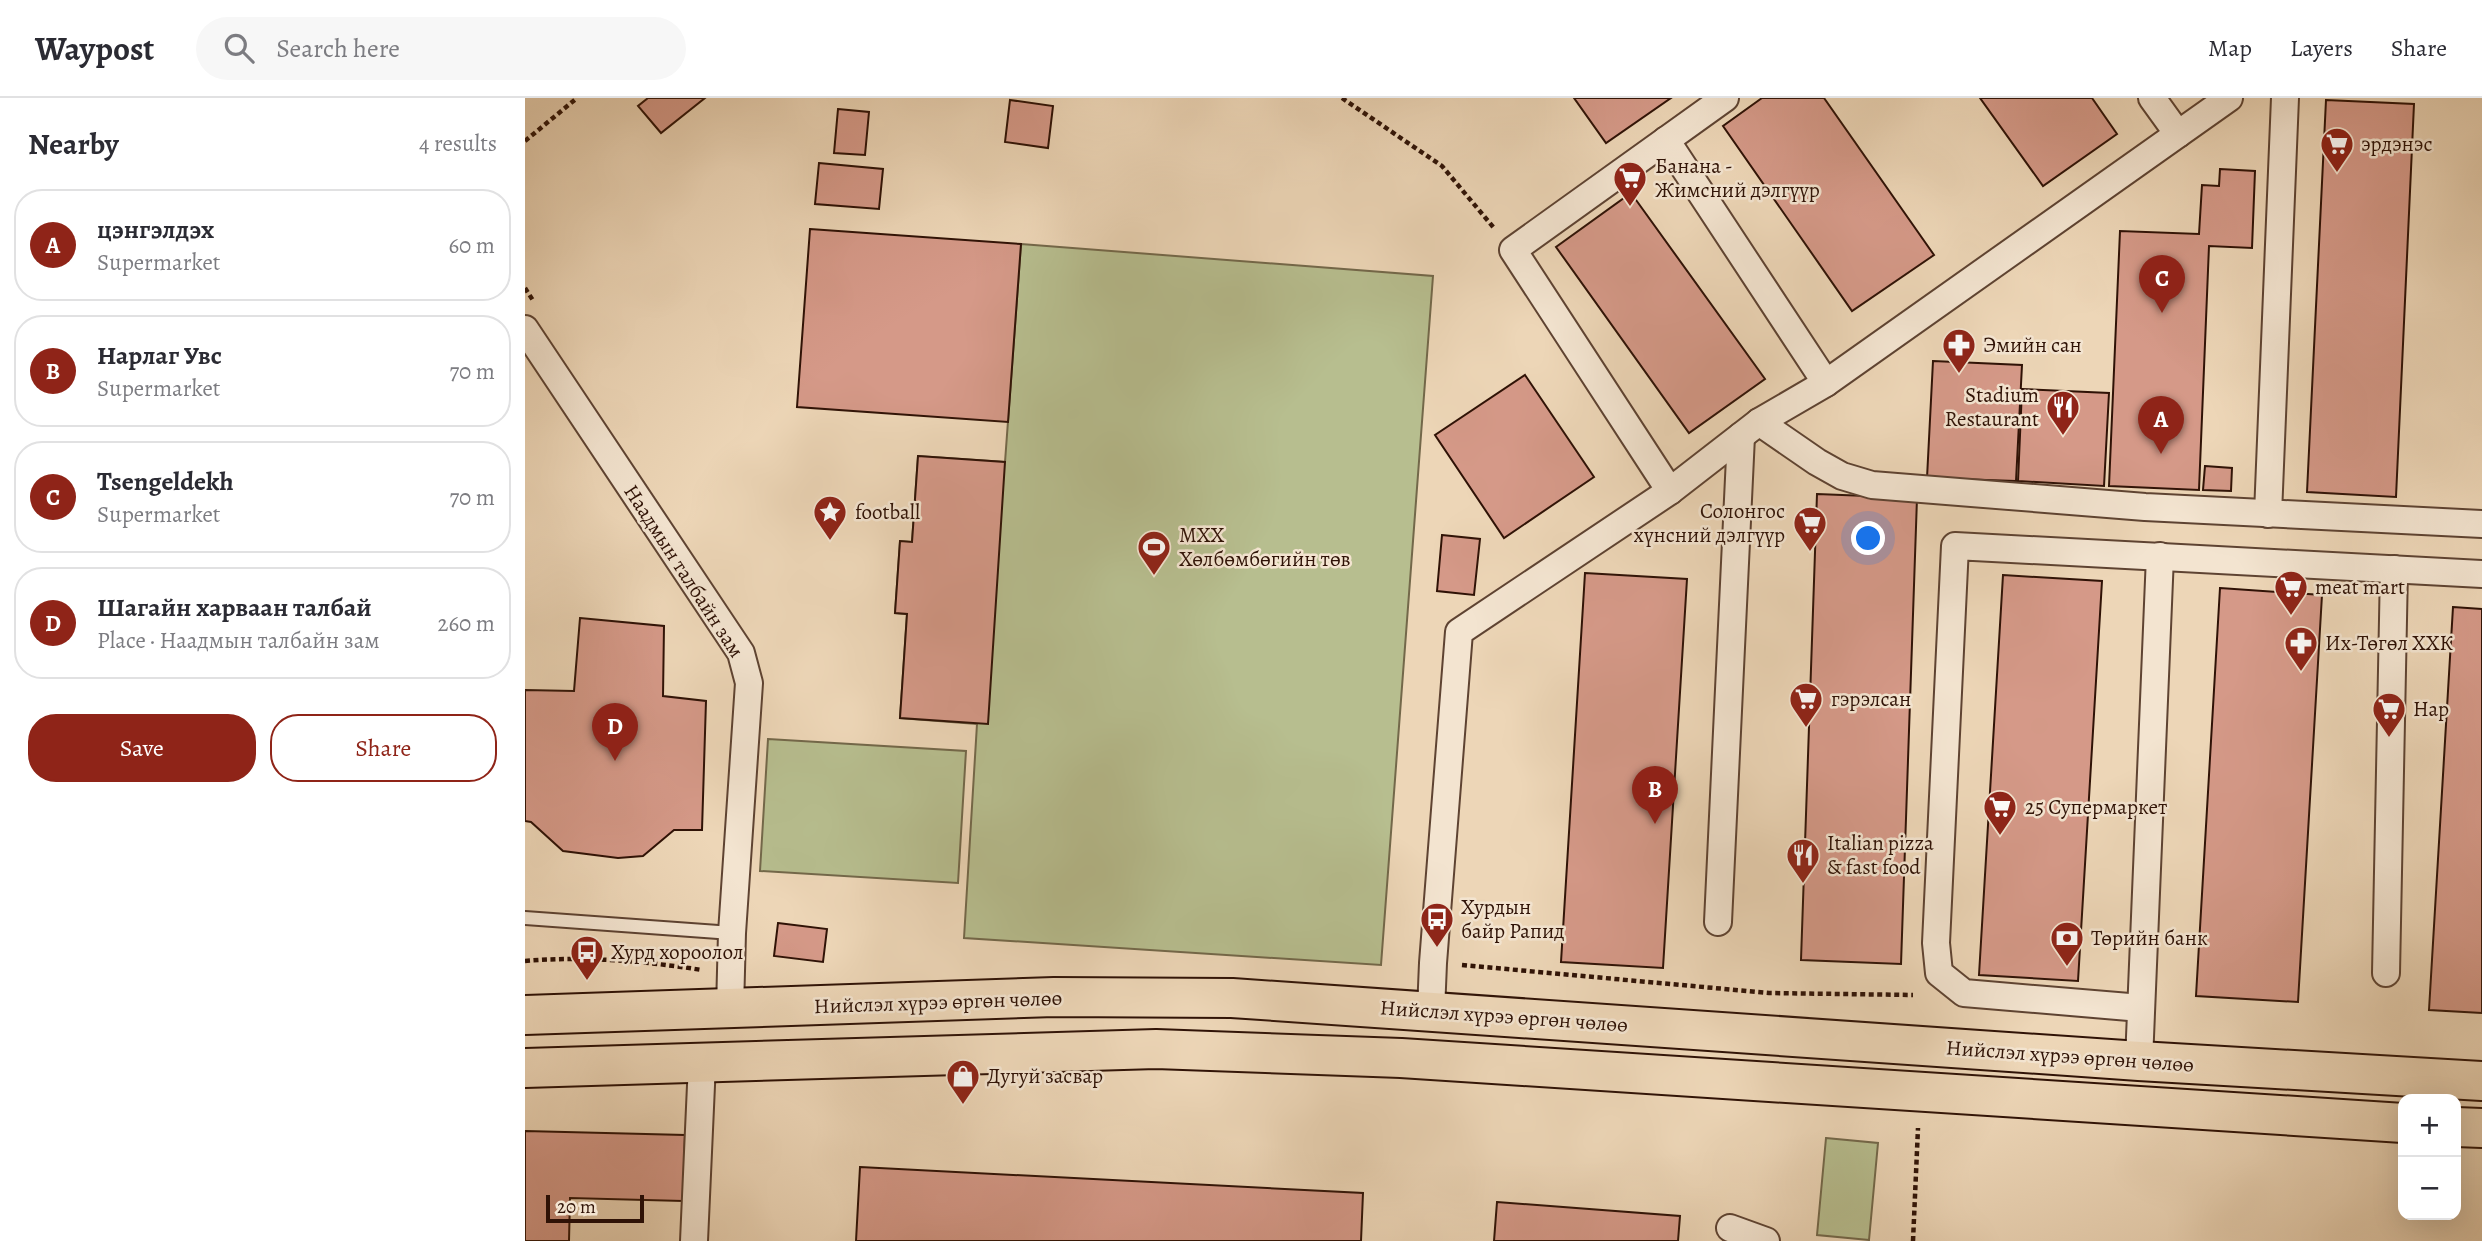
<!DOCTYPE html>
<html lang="en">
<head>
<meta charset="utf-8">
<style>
	:root { --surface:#fff; --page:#f7f7f7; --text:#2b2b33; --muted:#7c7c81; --line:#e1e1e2; --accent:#8f2418 }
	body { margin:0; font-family:Alegreya,serif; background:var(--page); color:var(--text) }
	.controls { position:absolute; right:21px; bottom:21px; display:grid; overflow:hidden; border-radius:14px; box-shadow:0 7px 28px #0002 }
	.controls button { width:63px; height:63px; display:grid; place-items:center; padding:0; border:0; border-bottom:2px solid var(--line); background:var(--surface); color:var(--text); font:35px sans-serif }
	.scale { position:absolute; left:21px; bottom:18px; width:98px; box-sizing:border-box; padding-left:7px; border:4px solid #2f1206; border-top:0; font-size:19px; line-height:24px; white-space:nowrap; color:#2f1206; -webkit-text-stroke:5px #f3e4d0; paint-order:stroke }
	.you { position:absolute; left:1344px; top:441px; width:24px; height:24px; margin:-18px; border:5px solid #fff; border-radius:50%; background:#1a73e8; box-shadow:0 0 0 10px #1a73e833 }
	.badge { display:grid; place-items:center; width:46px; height:46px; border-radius:50%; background:var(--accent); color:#fff; font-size:23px; font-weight:700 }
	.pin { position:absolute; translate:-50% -58px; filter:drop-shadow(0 2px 4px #0008) }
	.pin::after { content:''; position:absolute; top:37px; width:24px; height:21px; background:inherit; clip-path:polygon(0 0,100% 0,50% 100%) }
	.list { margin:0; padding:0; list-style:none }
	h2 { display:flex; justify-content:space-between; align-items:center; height:91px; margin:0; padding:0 28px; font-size:30px }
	h2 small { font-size:23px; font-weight:400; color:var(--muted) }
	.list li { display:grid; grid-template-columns:46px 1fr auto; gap:21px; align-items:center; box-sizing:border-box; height:112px; margin:0 14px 14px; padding:0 14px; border:2px solid var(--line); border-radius:28px }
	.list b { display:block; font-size:26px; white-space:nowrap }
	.list p { margin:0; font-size:23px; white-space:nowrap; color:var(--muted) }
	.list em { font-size:23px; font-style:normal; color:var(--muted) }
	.actions { display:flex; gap:14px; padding:21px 28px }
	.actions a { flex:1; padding:16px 0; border:2px solid var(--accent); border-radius:28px; text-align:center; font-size:24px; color:var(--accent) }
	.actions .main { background:var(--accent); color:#fff }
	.icon { flex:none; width:38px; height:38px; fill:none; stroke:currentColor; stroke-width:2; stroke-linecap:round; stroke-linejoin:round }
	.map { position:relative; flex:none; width:1957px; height:1143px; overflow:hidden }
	header { display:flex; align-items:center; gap:42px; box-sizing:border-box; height:98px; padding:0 35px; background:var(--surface); border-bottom:2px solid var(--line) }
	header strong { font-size:33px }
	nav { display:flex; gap:38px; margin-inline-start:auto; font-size:24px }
	.search { width:490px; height:63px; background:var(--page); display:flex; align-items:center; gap:18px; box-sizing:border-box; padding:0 24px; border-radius:38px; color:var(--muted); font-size:26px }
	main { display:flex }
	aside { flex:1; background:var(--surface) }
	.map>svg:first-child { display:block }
	.green { fill:#b7be8f; stroke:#73684a; stroke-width:2 }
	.building { fill:#d59988; stroke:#2f1206; stroke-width:2 }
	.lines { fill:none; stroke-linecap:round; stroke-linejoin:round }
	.service-casing { stroke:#5e4332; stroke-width:16 }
	.minor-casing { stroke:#5e4332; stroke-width:30 }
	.primary-casing { stroke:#2f1206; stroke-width:42 }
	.path { stroke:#2f1206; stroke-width:4.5; stroke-dasharray:5 3.5; stroke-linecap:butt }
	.service { stroke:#f3e4d0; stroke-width:12 }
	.minor { stroke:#f3e4d0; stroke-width:26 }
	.primary { stroke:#edd6b7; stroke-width:38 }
	.labels { text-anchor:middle; stroke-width:5; stroke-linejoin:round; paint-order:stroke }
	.poi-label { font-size:21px; fill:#2f1206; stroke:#f3e4d0; text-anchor:start }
	.street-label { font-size:21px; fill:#2f1206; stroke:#f3e4d0 }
</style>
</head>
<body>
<header>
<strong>Waypost</strong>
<div class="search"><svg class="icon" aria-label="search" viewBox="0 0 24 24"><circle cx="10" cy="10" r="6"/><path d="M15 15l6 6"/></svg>Search here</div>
<nav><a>Map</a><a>Layers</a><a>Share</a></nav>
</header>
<main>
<aside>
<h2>Nearby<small>4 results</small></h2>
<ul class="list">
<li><span class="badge">A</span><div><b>цэнгэлдэх</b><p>Supermarket</p></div><em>60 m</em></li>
<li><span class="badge">B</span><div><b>Нарлаг Увс</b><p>Supermarket</p></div><em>70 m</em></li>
<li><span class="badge">C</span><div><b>Tsengeldekh</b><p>Supermarket</p></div><em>70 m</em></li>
<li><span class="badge">D</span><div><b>Шагайн харваан талбай</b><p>Place · Наадмын талбайн зам</p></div><em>260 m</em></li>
</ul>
<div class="actions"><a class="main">Save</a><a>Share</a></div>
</aside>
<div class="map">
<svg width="1957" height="1143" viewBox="0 0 1957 1143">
	<rect width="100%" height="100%" fill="#edd6b7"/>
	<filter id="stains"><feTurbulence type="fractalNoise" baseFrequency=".00286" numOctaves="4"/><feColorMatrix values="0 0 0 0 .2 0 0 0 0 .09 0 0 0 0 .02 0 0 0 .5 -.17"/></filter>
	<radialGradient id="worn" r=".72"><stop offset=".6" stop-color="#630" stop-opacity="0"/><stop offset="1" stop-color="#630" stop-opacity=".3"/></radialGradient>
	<g class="green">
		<polygon points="496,146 908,178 856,867 439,840 452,626 375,620 382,516 370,515 375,443 387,444 393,358 480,364"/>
		<polygon points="243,641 441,653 433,785 235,773"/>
		<polygon points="1301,1040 1353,1045 1344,1142 1292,1137"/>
	</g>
	<g class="building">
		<polygon points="123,0 180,0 136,35 113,8"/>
		<polygon points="1049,0 1146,0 1081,45"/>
		<polygon points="1237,0 1299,0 1409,157 1327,213 1198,28"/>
		<polygon points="1455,0 1567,0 1592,36 1518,88"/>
		<polygon points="485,2 528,8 523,50 480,44"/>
		<polygon points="1801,2 1889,6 1871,399 1782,394"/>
		<polygon points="313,11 344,14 340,57 309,55"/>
		<polygon points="294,65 358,71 354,111 290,106"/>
		<polygon points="1695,71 1730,73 1727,150 1684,148 1674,392 1584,388 1595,133 1674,136 1677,87 1694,88"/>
		<polygon points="1106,95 1240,281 1164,335 1031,149"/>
		<polygon points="285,131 496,146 483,324 272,309"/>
		<polygon points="1408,263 1497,267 1491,383 1402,380"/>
		<polygon points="1000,277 1069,379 979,440 910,337"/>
		<polygon points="1497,291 1584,295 1579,388 1493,383"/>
		<polygon points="393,358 480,364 463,626 375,620 382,516 370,515 375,443 387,444"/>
		<polygon points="1680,368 1707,370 1706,393 1678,392"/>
		<polygon points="1292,396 1392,400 1376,866 1276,862"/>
		<polygon points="917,437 955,441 949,497 912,493"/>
		<polygon points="1060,475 1162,481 1138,870 1036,864"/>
		<polygon points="1478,477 1577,483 1553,883 1454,877"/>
		<polygon points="1695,490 1797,497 1773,904 1671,898"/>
		<polygon points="1928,509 1957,511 1957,915 1904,912"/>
		<polygon points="55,520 139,528 138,598 181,603 177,732 149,732 118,758 93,760 38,753 6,724 0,723 0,592 49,593"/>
		<polygon points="253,825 302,831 298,864 249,858"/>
		<polygon points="0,1033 160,1037 158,1103 45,1100 44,1143 0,1143"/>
		<polygon points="335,1069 838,1095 836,1143 331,1143"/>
		<polygon points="972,1104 1155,1118 1153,1143 969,1143"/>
	</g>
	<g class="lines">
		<defs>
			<polyline id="service" points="0,820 207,835"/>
			<g id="minor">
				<polyline points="1627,0 1653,36"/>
				<polyline points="1141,42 1301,285"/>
				<polyline points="0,231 216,555 224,585 207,835 205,911"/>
				<polyline points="1234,324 1292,364 1317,378 1347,387 1620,409 1957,426"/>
				<polyline points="1145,393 988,152 1200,0"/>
				<polyline points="1743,416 1760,0"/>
				<polyline points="1193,824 1216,338"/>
				<polyline points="1861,875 1869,471"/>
				<polyline points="1616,910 1439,895 1414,875 1411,845 1430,448 1957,476"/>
				<polyline points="906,913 908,865 934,534 1145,393 1234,324 1301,285 1704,0"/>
				<polyline points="1614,963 1635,458"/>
				<polyline points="1205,1130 1241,1143"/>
				<polyline points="169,1143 177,965"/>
			</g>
			<g id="primary">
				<polyline points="0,917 529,899 707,900 1614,963 1957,983"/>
				<polyline points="0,970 631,951 876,960 1878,1025"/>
				<polyline points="1931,1029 1957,1030"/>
			</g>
		</defs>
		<use href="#service" class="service-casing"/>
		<use href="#minor" class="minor-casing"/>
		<use href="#primary" class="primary-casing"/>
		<g class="path">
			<polyline points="817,0 917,68 969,130"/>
			<polyline points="0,43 52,0"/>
			<polyline points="0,190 9,204"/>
			<path d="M0,863c59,-5 119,0 177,9"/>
			<polyline points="937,867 1244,895 1388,897"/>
			<polyline points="1388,1143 1393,1030"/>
		</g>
		<use href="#service" class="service"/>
		<use href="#minor" class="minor"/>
		<use href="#primary" class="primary"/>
	</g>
	<defs>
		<symbol id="supermarket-pin" viewBox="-11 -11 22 30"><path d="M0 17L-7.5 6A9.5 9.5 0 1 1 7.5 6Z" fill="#8f2418" stroke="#f3e4d0"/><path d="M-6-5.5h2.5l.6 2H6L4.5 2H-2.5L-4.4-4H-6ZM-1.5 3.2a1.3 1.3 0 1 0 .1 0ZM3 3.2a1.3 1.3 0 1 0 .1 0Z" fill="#fff"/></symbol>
		<symbol id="pharmacy-pin" viewBox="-11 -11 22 30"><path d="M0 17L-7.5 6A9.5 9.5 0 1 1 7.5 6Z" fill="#8f2418" stroke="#f3e4d0"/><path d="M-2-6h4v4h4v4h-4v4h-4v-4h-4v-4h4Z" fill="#fff"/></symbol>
		<symbol id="restaurant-pin" viewBox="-11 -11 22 30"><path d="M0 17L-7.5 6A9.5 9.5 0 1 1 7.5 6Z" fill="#8f2418" stroke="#f3e4d0"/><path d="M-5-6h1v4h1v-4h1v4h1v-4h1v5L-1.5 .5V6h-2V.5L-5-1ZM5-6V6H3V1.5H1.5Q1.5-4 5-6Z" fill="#fff"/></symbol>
		<symbol id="sight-pin" viewBox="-11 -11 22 30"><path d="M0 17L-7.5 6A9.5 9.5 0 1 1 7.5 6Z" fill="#8f2418" stroke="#f3e4d0"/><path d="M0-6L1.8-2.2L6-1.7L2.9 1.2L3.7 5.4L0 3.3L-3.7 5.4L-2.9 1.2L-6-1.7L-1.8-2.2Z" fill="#fff"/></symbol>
		<symbol id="stadium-pin" viewBox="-11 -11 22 30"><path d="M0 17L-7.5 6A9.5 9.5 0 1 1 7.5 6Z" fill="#8f2418" stroke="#f3e4d0"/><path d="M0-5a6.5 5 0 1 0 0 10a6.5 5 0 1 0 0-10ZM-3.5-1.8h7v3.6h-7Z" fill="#fff"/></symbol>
		<symbol id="bus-pin" viewBox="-11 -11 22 30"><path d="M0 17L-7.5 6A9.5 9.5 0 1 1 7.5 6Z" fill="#8f2418" stroke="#f3e4d0"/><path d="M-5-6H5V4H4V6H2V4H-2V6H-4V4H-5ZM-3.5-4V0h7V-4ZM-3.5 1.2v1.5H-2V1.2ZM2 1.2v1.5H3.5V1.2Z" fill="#fff"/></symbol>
		<symbol id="bank-pin" viewBox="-11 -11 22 30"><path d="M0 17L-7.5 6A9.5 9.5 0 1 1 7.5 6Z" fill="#8f2418" stroke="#f3e4d0"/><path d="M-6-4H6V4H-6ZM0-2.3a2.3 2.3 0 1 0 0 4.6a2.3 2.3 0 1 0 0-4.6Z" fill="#fff"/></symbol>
		<symbol id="shop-pin" viewBox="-11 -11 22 30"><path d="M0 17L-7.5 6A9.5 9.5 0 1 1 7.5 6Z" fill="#8f2418" stroke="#f3e4d0"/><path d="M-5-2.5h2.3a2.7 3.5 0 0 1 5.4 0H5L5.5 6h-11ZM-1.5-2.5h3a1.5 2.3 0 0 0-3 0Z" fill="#fff"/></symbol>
	</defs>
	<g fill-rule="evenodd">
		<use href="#supermarket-pin" x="1793" y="27" width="38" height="52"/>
		<use href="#supermarket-pin" x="1086" y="61" width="38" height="52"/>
		<use href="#pharmacy-pin" x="1415" y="228" width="38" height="52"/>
		<use href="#restaurant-pin" x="1519" y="290" width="38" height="52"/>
		<use href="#sight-pin" x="286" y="395" width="38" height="52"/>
		<use href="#supermarket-pin" x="1266" y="406" width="38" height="52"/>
		<use href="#stadium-pin" x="610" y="430" width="38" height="52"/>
		<use href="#supermarket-pin" x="1747" y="470" width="38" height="52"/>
		<use href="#pharmacy-pin" x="1757" y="526" width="38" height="52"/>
		<use href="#supermarket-pin" x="1262" y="582" width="38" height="52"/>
		<use href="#supermarket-pin" x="1845" y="592" width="38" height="52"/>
		<use href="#supermarket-pin" x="1456" y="690" width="38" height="52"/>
		<use href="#restaurant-pin" x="1259" y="738" width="38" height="52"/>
		<use href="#bus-pin" x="893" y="802" width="38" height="52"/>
		<use href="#bank-pin" x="1523" y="821" width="38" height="52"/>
		<use href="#bus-pin" x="43" y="835" width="38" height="52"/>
		<use href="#shop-pin" x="419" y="959" width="38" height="52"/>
	</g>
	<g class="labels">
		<g class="poi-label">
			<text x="1836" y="53">эрдэнэс</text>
			<text x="1130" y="75">Банана -<tspan x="1130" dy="24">Жимсний дэлгүүр</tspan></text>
			<text x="1458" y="254">Эмийн сан</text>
			<text x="1514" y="304" text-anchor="end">Stadium<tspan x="1514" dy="24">Restaurant</tspan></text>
			<text x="1260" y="420" text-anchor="end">Солонгос<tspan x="1260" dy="24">хүнсний дэлгүүр</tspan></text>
			<text x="330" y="421">football</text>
			<text x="654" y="444">МХХ<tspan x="654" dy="24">Хөлбөмбөгийн төв</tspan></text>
			<text x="1790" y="496">meat mart</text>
			<text x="1800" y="552">Их-Төгөл ХХК</text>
			<text x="1306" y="608">гэрэлсан</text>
			<text x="1888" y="618">Нар</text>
			<text x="1500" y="716">25 Супермаркет</text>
			<text x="1302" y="752">Italian pizza<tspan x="1302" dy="24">&amp; fast food</tspan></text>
			<text x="936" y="816">Хурдын<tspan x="936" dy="24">байр Рапид</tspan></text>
			<text x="1566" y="847">Төрийн банк</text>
			<text x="86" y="861">Хурд хороолол</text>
			<text x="462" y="985">Дугуй засвар</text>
		</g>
		<g class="street-label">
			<text transform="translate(159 473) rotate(57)" y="7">Наадмын талбайн зам</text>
			<text transform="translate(413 904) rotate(-2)" y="7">Нийслэл хүрээ өргөн чөлөө</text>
			<text transform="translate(979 918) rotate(4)" y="7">Нийслэл хүрээ өргөн чөлөө</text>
			<text transform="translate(1545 958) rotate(4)" y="7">Нийслэл хүрээ өргөн чөлөө</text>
		</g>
	</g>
	<rect width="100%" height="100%" filter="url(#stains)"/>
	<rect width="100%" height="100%" fill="url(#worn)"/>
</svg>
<div class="controls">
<button>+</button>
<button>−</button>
</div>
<div class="scale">20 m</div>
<div class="you"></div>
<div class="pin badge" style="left:1636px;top:356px">A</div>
<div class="pin badge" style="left:1130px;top:726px">B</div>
<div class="pin badge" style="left:1637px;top:215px">C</div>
<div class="pin badge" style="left:90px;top:663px">D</div>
</div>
</main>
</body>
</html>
